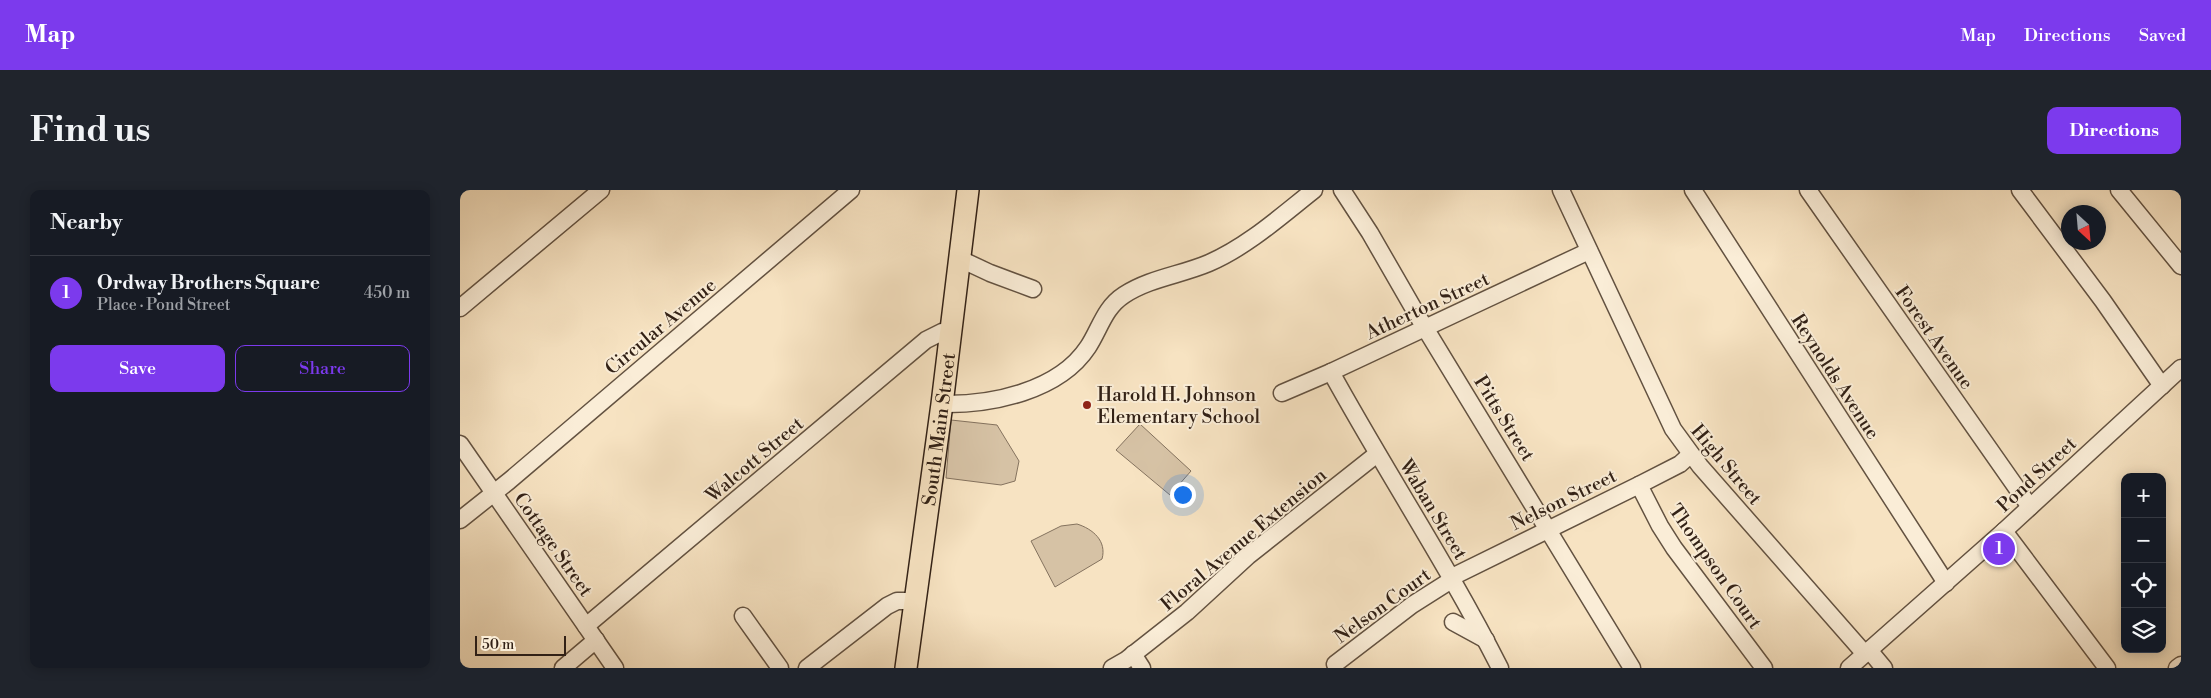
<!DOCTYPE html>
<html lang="en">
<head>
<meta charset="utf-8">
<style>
	:root { --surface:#171b24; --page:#20242c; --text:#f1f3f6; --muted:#9ea1a6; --line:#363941; --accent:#7c3aed }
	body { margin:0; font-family:"Libre Bodoni",serif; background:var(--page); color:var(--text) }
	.controls { position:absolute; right:15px; bottom:15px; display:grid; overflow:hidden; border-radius:10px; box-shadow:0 2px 12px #0003 }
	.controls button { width:45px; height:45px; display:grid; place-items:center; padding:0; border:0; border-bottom:1px solid var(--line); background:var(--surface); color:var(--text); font:25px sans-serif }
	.compass { position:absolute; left:1601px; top:15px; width:45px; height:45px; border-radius:50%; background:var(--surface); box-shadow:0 2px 12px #0003; rotate:154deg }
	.scale { position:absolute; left:15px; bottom:12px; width:91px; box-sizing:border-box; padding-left:5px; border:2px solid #322116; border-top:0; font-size:14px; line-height:18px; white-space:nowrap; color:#322116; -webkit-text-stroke:4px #faedd7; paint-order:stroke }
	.you { position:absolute; left:722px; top:304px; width:18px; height:18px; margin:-12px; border:4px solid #fff; border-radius:50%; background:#1a73e8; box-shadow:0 0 0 8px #1a73e833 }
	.badge { display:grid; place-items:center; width:32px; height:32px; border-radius:50%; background:var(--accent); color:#fff; font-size:16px; font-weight:700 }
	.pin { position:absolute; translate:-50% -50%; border:2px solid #fff; box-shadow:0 1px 5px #0006 }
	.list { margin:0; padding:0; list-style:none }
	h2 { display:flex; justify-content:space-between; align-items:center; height:65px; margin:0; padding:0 20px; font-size:21px }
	h2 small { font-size:16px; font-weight:400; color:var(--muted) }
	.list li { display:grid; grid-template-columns:32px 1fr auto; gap:15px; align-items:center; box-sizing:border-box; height:75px; padding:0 20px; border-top:1px solid var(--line) }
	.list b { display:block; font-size:19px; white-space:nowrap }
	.list p { margin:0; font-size:16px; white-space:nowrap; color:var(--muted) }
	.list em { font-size:16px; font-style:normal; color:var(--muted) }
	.actions { display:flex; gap:10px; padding:15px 20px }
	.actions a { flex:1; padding:11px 0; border:1px solid var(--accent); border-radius:10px; text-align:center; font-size:18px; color:var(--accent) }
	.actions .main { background:var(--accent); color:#fff }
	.icon { flex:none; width:28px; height:28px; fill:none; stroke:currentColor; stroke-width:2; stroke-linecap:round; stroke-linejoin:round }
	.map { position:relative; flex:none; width:1721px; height:478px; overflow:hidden; border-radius:10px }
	header { display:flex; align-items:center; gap:30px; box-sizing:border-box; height:70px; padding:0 25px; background:var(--accent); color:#fff }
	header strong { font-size:24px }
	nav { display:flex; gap:28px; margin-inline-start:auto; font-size:18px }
	.intro { display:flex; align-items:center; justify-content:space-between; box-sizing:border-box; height:120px; padding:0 30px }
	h1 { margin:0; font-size:35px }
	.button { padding:12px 22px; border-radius:10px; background:var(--accent); color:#fff; font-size:18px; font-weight:700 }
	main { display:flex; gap:30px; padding:0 30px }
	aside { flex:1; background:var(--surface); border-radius:10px; box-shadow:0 2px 12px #0003 }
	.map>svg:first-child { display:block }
	.green { fill:#d6c2a5; stroke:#84725e }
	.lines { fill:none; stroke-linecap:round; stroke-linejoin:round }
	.minor-casing { stroke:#635241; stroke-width:19 }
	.major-casing { stroke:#322116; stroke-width:24 }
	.minor { stroke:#faedd7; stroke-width:16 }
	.major { stroke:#f7e3c2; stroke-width:21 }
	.poi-dot { fill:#8f2418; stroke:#faedd7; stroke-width:2 }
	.labels { text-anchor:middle; stroke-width:4; stroke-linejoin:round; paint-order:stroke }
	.street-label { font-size:19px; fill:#322116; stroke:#faedd7 }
	.poi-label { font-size:19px; fill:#322116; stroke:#faedd7; text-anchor:start }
</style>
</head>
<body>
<header>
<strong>Map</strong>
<nav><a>Map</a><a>Directions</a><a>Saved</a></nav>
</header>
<div class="intro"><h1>Find us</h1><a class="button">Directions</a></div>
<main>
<aside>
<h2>Nearby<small></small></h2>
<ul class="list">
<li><span class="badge">1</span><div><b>Ordway Brothers Square</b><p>Place · Pond Street</p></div><em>450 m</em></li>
</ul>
<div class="actions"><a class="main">Save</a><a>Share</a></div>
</aside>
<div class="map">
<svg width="1721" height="478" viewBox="0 0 1721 478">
	<rect width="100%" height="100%" fill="#f7e3c2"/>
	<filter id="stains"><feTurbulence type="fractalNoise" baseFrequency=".004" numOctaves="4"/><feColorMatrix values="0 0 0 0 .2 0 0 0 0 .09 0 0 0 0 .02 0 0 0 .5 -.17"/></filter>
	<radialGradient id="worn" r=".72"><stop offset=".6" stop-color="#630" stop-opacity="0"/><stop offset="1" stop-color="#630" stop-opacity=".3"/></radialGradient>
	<g class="green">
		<polygon points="491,230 537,235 559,271 555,291 541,295 486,288"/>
		<polygon points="680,234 731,281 710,305 656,260"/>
		<path d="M617,334c16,5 30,17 25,35l-47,28 -24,-46 30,-15z"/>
	</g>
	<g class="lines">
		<defs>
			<g id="minor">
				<polyline points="882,0 910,43 959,128 1172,478"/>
				<polyline points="1101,0 1213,239 1240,276 1405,464"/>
				<polyline points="1233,0 1486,393"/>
				<polyline points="1348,0 1570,317"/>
				<polyline points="1560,0 1643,111 1702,196"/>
				<polyline points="1659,0 1721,76"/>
				<polyline points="500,69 530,83 573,99"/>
				<polyline points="0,118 141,0"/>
				<path d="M871,182c55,100 118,195 169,296"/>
				<polyline points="822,203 871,182 1129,61"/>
				<path d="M482,214c50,1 117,-13 146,-57 12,-18 16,-39 36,-52 26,-17 57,-20 85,-32 39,-17 72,-47 105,-73"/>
				<polyline points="0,254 155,478"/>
				<polyline points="1179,295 1200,336 1214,358 1304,478"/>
				<polyline points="0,330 49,291 391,0"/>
				<polyline points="1544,341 1647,478"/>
				<polyline points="992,387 1179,295 1220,274 1230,265"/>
				<polyline points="283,426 320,478"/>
				<polyline points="993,432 1026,450"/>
				<polyline points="126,436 466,150 482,142 492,141"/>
				<polyline points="1409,460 1424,478"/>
				<polyline points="673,464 682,478"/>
				<polyline points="875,474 952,415 993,389"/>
				<polyline points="103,478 136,450"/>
				<polyline points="347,478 427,416 437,411 454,411"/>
				<polyline points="652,478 666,470 727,422 788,366 917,264"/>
				<polyline points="1389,478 1544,341 1721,178"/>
				<polyline points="1717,478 1721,475"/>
			</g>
			<g id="major">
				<path id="s1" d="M446,478l36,-264 26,-214"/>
			</g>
		</defs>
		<use href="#minor" class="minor-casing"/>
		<use href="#major" class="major-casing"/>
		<use href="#minor" class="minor"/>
		<use href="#major" class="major"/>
	</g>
	<circle class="poi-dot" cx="627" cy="215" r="5"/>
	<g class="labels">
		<g class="street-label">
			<text transform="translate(967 115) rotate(-25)" y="7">Atherton Street</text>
			<text transform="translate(200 136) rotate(-40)" y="7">Circular Avenue</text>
			<text transform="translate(1475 147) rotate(55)" y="7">Forest Avenue</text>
			<text transform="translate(1376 186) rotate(57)" y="7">Reynolds Avenue</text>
			<text transform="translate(1045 228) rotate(58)" y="7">Pitts Street</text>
			<text dy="7" stroke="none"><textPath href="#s1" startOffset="241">South Main Street</textPath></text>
			<text transform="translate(294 269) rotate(-40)" y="7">Walcott Street</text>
			<text transform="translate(1267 274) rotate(50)" y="7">High Street</text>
			<text transform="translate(1576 284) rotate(-43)" y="7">Pond Street</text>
			<text transform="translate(1103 309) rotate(-26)" y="7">Nelson Street</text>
			<text transform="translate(974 319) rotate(59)" y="7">Waban Street</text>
			<text transform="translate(783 349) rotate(-40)" y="7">Floral Avenue Extension</text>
			<text transform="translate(94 354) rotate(55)" y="7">Cottage Street</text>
			<text transform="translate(1256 376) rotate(55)" y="7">Thompson Court</text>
			<text transform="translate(922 415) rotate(-36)" y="7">Nelson Court</text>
		</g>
		<g class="poi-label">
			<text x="637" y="211">Harold H. Johnson<tspan x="637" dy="22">Elementary School</tspan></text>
		</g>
	</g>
	<rect width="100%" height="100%" filter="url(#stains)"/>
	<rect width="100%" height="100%" fill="url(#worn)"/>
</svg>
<div class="controls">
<button>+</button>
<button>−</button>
<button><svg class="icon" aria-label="locate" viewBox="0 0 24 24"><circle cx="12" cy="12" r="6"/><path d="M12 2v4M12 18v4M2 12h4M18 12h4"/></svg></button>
<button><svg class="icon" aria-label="layers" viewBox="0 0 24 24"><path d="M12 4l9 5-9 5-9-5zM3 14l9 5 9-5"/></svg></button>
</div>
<svg class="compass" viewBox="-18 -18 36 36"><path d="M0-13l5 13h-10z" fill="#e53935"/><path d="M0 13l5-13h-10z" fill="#9ea1a6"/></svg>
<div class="scale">50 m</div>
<div class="you"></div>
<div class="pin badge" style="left:1539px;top:359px">1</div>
</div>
</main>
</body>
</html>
